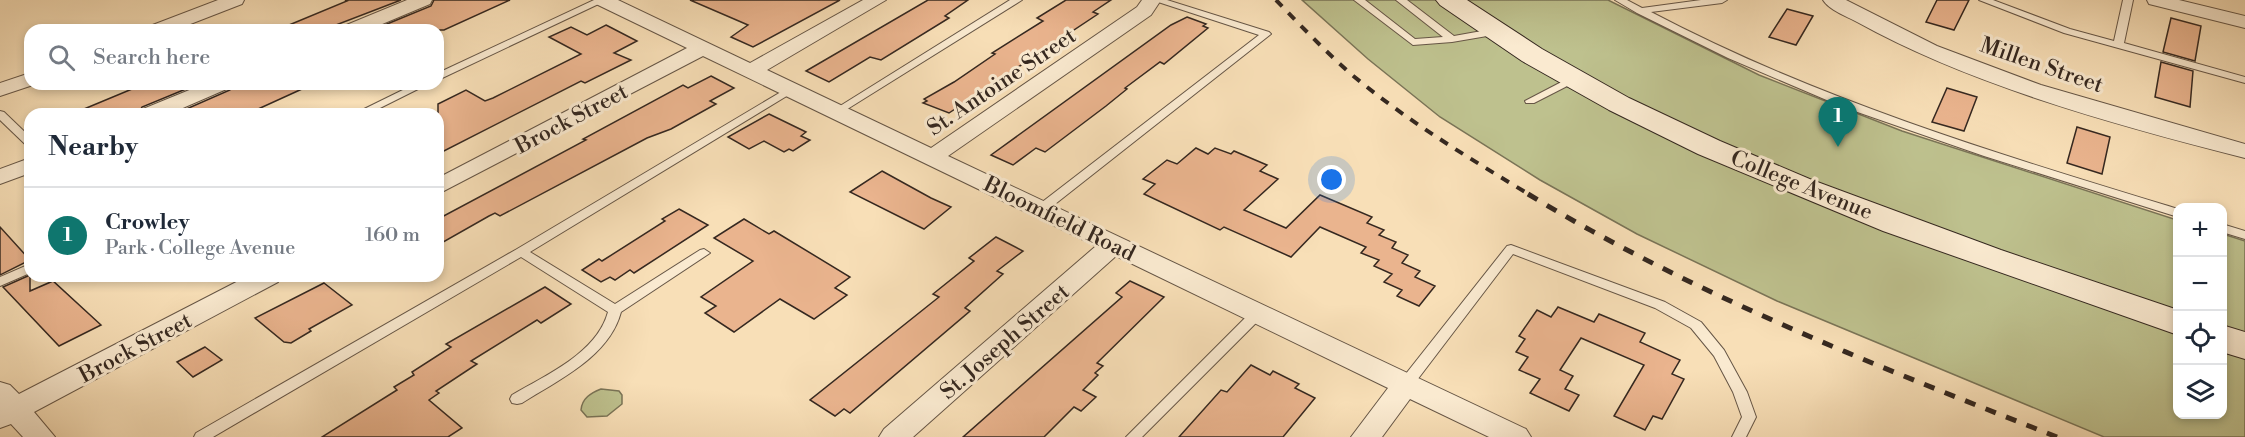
<!DOCTYPE html>
<html lang="en">
<head>
<meta charset="utf-8">
<style>
	:root { --surface:#fff; --page:#f6f6f7; --text:#1f2937; --muted:#747a83; --line:#e0e1e3; --accent:#0f766e }
	body { margin:0; font-family:"Libre Bodoni",serif; background:var(--page); color:var(--text) }
	.controls { position:absolute; right:18px; bottom:18px; display:grid; overflow:hidden; border-radius:12px; box-shadow:0 3px 9px #0003 }
	.controls button { width:54px; height:54px; display:grid; place-items:center; padding:0; border:0; border-bottom:2px solid var(--line); background:var(--surface); color:var(--text); font:30px sans-serif }
	.you { position:absolute; left:1332px; top:180px; width:21px; height:21px; margin:-15px; border:4px solid #fff; border-radius:50%; background:#1a73e8; box-shadow:0 0 0 9px #1a73e833 }
	.badge { display:grid; place-items:center; width:39px; height:39px; border-radius:50%; background:var(--accent); color:#fff; font-size:20px; font-weight:700 }
	.pin { position:absolute; translate:-50% -50px; filter:drop-shadow(0 2px 3px #0008) }
	.pin::after { content:''; position:absolute; top:32px; width:21px; height:18px; background:inherit; clip-path:polygon(0 0,100% 0,50% 100%) }
	.list { margin:0; padding:0; list-style:none }
	h2 { display:flex; justify-content:space-between; align-items:center; height:78px; margin:0; padding:0 24px; font-size:26px }
	h2 small { font-size:20px; font-weight:400; color:var(--muted) }
	.list li { display:grid; grid-template-columns:39px 1fr auto; gap:18px; align-items:center; box-sizing:border-box; height:96px; padding:0 24px; border-top:2px solid var(--line) }
	.list b { display:block; font-size:22px; white-space:nowrap }
	.list p { margin:0; font-size:20px; white-space:nowrap; color:var(--muted) }
	.list em { font-size:20px; font-style:normal; color:var(--muted) }
	.icon { flex:none; width:33px; height:33px; fill:none; stroke:currentColor; stroke-width:2; stroke-linecap:round; stroke-linejoin:round }
	.map { position:relative; flex:none; width:2245px; height:437px; overflow:hidden }
	.search { position:absolute; background:var(--surface); box-shadow:0 3px 9px #0003; left:24px; top:24px; width:420px; height:66px; display:flex; align-items:center; gap:15px; box-sizing:border-box; padding:0 21px; border-radius:18px; color:var(--muted); font-size:22px }
	.panel { position:absolute; background:var(--surface); box-shadow:0 3px 9px #0003; left:24px; top:108px; width:420px; height:174px; border-radius:18px }
	.map>svg:first-child { display:block }
	.green { fill:#bec18e; stroke:#7a7457; stroke-width:1.5 }
	.building { fill:#eab48e; stroke:#352820; stroke-width:1.5 }
	.lines { fill:none; stroke-linecap:round; stroke-linejoin:round }
	.lane-casing { stroke:#665646; stroke-width:2 }
	.street-casing { stroke:#665646; stroke-width:2 }
	.secondary-casing { stroke:#352820; stroke-width:2 }
	.lane { fill:#faead0; fill-rule:evenodd }
	.street { fill:#faead0; fill-rule:evenodd }
	.secondary { fill:#faead0; fill-rule:evenodd }
	.rail-far1 { stroke:#352820; stroke-width:4; stroke-dasharray:9 9; stroke-linecap:butt }
	.rail { stroke:#352820; stroke-width:5; stroke-dasharray:11 11; stroke-linecap:butt }
	.labels { text-anchor:middle; stroke-width:6; stroke-linejoin:round; paint-order:stroke }
	.street-label { font-size:22px; fill:#352820; stroke:#faead0 }
</style>
</head>
<body>
<div class="map">
<svg width="2245" height="437" viewBox="0 0 2245 437">
	<rect width="100%" height="100%" fill="#f8dfb7"/>
	<filter id="stains"><feTurbulence type="fractalNoise" baseFrequency=".00333" numOctaves="4"/><feColorMatrix values="0 0 0 0 .2 0 0 0 0 .09 0 0 0 0 .02 0 0 0 .5 -.17"/></filter>
	<radialGradient id="worn" r=".72"><stop offset=".6" stop-color="#630" stop-opacity="0"/><stop offset="1" stop-color="#630" stop-opacity=".3"/></radialGradient>
	<g class="green">
		<polygon points="1302,0 1441,0 1542,70 2177,331 2178,414 2222,414 2223,347 2245,355 2245,437 2104,437 1777,301 1637,234 1540,180 1440,117 1368,59"/>
		<path d="M1461,0h147l151,75 143,56 275,89v93c-194,-68 -389,-133 -573,-226 -49,-24 -96,-58 -143,-87z"/>
		<polygon points="2223,234 2245,241 2245,336 2223,328"/>
		<path d="M601,389l18,2 3,4v9l-15,12 -20,1 -6,-7c1,-12 10,-17 20,-21z"/>
	</g>
	<g class="building">
		<polygon points="345,0 401,0 323,30 277,30 347,1"/>
		<polygon points="434,0 510,0 444,30 397,30 387,24 431,6"/>
		<polygon points="690,0 840,0 753,47 731,37 748,25"/>
		<polygon points="928,0 968,0 945,16 949,18 881,60 870,57 829,82 806,71"/>
		<polygon points="1066,0 1111,0 1093,12 1098,14 949,113 923,103 927,101 924,99 954,82 995,54 992,53 1043,21 1037,18"/>
		<polygon points="1937,0 1969,0 1954,30 1926,22"/>
		<polygon points="1787,9 1813,16 1796,45 1769,37"/>
		<polygon points="1187,17 1206,24 1203,26 1208,28 1164,64 1160,62 1125,88 1127,89 1106,106 1045,152 1036,148 1013,165 991,155 1171,25"/>
		<polygon points="2171,18 2201,26 2195,61 2163,52"/>
		<polygon points="606,25 637,41 614,53 631,60 585,83 581,81 438,154 438,104 466,90 485,101 493,98 581,54 549,37 571,27 587,35"/>
		<polygon points="2161,62 2193,71 2190,107 2155,97"/>
		<polygon points="711,76 734,88 710,101 716,104 671,129 647,138 500,216 495,213 489,216 438,245 438,219 586,140 583,139 683,85 688,88"/>
		<polygon points="144,84 198,84 142,107 138,114 72,114"/>
		<polygon points="234,84 313,84 247,114 175,114 230,90"/>
		<polygon points="1947,88 1977,97 1964,131 1932,122"/>
		<polygon points="769,114 806,132 801,136 810,140 793,151 789,149 784,152 764,141 749,149 728,137"/>
		<polygon points="2077,127 2110,137 2102,174 2067,163"/>
		<polygon points="1196,148 1208,154 1215,148 1231,154 1234,151 1267,165 1260,171 1278,179 1244,210 1286,228 1320,195 1372,217 1367,223 1384,230 1379,235 1396,242 1392,248 1408,255 1402,263 1420,271 1415,277 1435,286 1419,306 1397,296 1402,290 1384,282 1392,274 1374,266 1379,260 1361,253 1366,247 1320,227 1291,257 1224,227 1220,230 1144,194 1155,184 1143,179 1167,160 1177,164"/>
		<polygon points="882,171 931,198 951,207 924,229 850,192"/>
		<polygon points="679,209 708,225 634,273 630,270 615,280 610,277 601,282 582,270 599,259 602,261 665,221 662,219"/>
		<polygon points="744,219 769,234 774,231 850,277 835,288 847,295 814,319 780,299 734,332 705,313 716,306 701,297 753,261 714,238"/>
		<polygon points="0,227 30,260 0,275"/>
		<polygon points="996,237 1023,251 997,271 1003,274 965,308 970,311 850,413 844,409 835,416 810,400 939,297 933,294 974,261 969,258"/>
		<polygon points="30,275 30,291 53,281 101,325 59,346 3,287"/>
		<polygon points="1130,281 1164,297 1097,363 1103,366 1095,373 1098,375 1083,390 1096,397 1081,411 1074,407 1044,437 963,437 1122,297 1116,293"/>
		<polygon points="324,283 352,305 309,329 311,331 291,343 284,342 255,318"/>
		<polygon points="545,287 571,304 541,323 537,320 471,361 477,364 436,391 439,393 429,400 462,428 448,437 322,437 397,390 394,387 414,375 412,372 451,347 446,344"/>
		<polygon points="1558,307 1594,322 1599,314 1645,333 1640,342 1680,360 1672,374 1684,379 1662,419 1653,416 1645,430 1614,416 1644,365 1581,338 1560,370 1573,376 1565,389 1579,395 1569,411 1530,393 1540,379 1519,370 1528,357 1516,352 1525,339 1519,336 1537,310 1551,317"/>
		<polygon points="205,347 222,360 193,377 177,362"/>
		<polygon points="1251,365 1270,375 1273,371 1299,384 1295,388 1315,398 1283,437 1179,437 1221,390 1227,392"/>
	</g>
	<g class="lines">
		<defs>
			<g id="lane">
				<polygon points="594,0 607,0 438,80 438,73"/>
				<polygon points="1010,0 1022,0 841,113 837,114 832,111"/>
				<polygon points="1152,0 1167,0 1269,32 1271,34 1045,212 1037,212 1035,209 1037,206 1259,35"/>
				<polygon points="1354,0 1365,0 1415,39 1443,37 1396,0 1407,0 1454,36 1493,29 1498,32 1493,35 1452,42 1413,45"/>
				<path d="M1615,0h12l15,8 59,-8h26l-5,3 -71,9c167,88 347,142 527,197v8l-194,-61 -141,-49 -115,-49 -91,-45z"/>
				<polygon points="1979,0 1993,0 2070,29 2114,41 2123,0 2133,0 2124,43 2245,77 2245,83 2064,33"/>
				<polygon points="1573,76 1577,77 1578,79 1577,81 1534,103 1526,103 1525,101"/>
				<polygon points="415,84 428,84 368,114 354,114"/>
				<path d="M791,86l5,3 -1,2 -265,161 85,52 85,-54 4,-1 6,4 -89,59c-12,45 -63,68 -99,91l-5,1 -5,-1 -2,-4 2,-4c34,-20 85,-42 96,-83l-87,-55 -308,180h-19l2,-4 321,-184z"/>
				<polygon points="0,111 4,112 30,137 30,146 26,145 0,120"/>
				<polygon points="2222,224 2245,231 2245,239 2222,232"/>
				<polygon points="1511,245 1665,302 1701,322 1724,350 1747,392 1756,417 1746,437 1732,437 1742,417 1733,392 1714,356 1691,328 1655,308 1513,254 1411,388 1401,388 1399,384 1401,380 1507,246"/>
				<polygon points="30,264 30,273 0,286 0,277"/>
				<polygon points="1258,308 1263,310 1265,313 1263,316 1142,437 1126,437 1253,310"/>
			</g>
			<g id="street">
				<polygon points="218,0 244,0 242,4 175,30 147,30 150,26"/>
				<polygon points="407,0 432,0 430,4 368,30 341,30 344,26"/>
				<polygon points="594,0 618,0 750,63 863,0 886,0 767,70 931,148 1137,7 1142,0 1161,0 1151,15 948,156 1526,429 1531,437 1489,437 1410,399 1382,437 1351,437 1388,388 1116,256 913,437 879,437 884,429 1096,246 703,56 438,194 438,178 687,48 596,4"/>
				<path d="M1823,0h23l91,46 104,39 204,59v14c-126,-32 -275,-73 -388,-136 -11,-6 -28,-12 -34,-22z"/>
				<polygon points="2147,0 2179,0 2245,16 2245,28 2149,4"/>
				<polygon points="30,73 30,84 36,84 0,96 0,83"/>
				<polygon points="204,84 232,84 229,88 169,114 140,114 143,109"/>
				<polygon points="30,158 30,173 0,184 0,169"/>
				<polygon points="248,276 282,276 278,282 34,412 55,437 23,437 11,424 0,428 0,382 10,385 19,394"/>
			</g>
			<g id="secondary">
				<polygon points="1436,0 1467,0 1542,49 1629,98 1720,141 1812,180 2001,250 2178,310 2178,335 1883,231 1698,154 1609,110 1522,61 1440,5"/>
				<polygon points="2222,325 2245,332 2245,359 2222,352"/>
			</g>
		</defs>
		<use href="#lane" class="lane-casing"/>
		<use href="#street" class="street-casing"/>
		<use href="#secondary" class="secondary-casing"/>
		<use href="#lane" class="lane"/>
		<use href="#street" class="street"/>
		<use href="#secondary" class="secondary"/>
		<path class="rail-far1" d="M1276,0c24,25 49,51 75,74 56,47 118,84 179,121"/>
		<path class="rail" d="M1528,194c166,101 349,172 529,243"/>
	</g>
	<g class="labels">
		<g class="street-label">
			<text transform="translate(2042 64) rotate(19)" y="8">Millen Street</text>
			<text transform="translate(1001 81) rotate(-34)" y="8">St. Antoine Street</text>
			<text transform="translate(571 118) rotate(-28)" y="8">Brock Street</text>
			<text transform="translate(1802 184) rotate(22)" y="8">College Avenue</text>
			<text transform="translate(1060 218) rotate(26)" y="8">Bloomfield Road</text>
			<text transform="translate(1004 341) rotate(-41)" y="8">St. Joseph Street</text>
			<text transform="translate(135 347) rotate(-28)" y="8">Brock Street</text>
		</g>
	</g>
	<rect width="100%" height="100%" filter="url(#stains)"/>
	<rect width="100%" height="100%" fill="url(#worn)"/>
</svg>
<div class="controls">
<button>+</button>
<button>−</button>
<button><svg class="icon" aria-label="locate" viewBox="0 0 24 24"><circle cx="12" cy="12" r="6"/><path d="M12 2v4M12 18v4M2 12h4M18 12h4"/></svg></button>
<button><svg class="icon" aria-label="layers" viewBox="0 0 24 24"><path d="M12 4l9 5-9 5-9-5zM3 14l9 5 9-5"/></svg></button>
</div>
<div class="you"></div>
<div class="pin badge" style="left:1838px;top:147px">1</div>
<div class="search"><svg class="icon" aria-label="search" viewBox="0 0 24 24"><circle cx="10" cy="10" r="6"/><path d="M15 15l6 6"/></svg>Search here</div>
<section class="panel">
<h2>Nearby<small></small></h2>
<ul class="list">
<li><span class="badge">1</span><div><b>Crowley</b><p>Park · College Avenue</p></div><em>160 m</em></li>
</ul>
</section>
</div>
</body>
</html>
